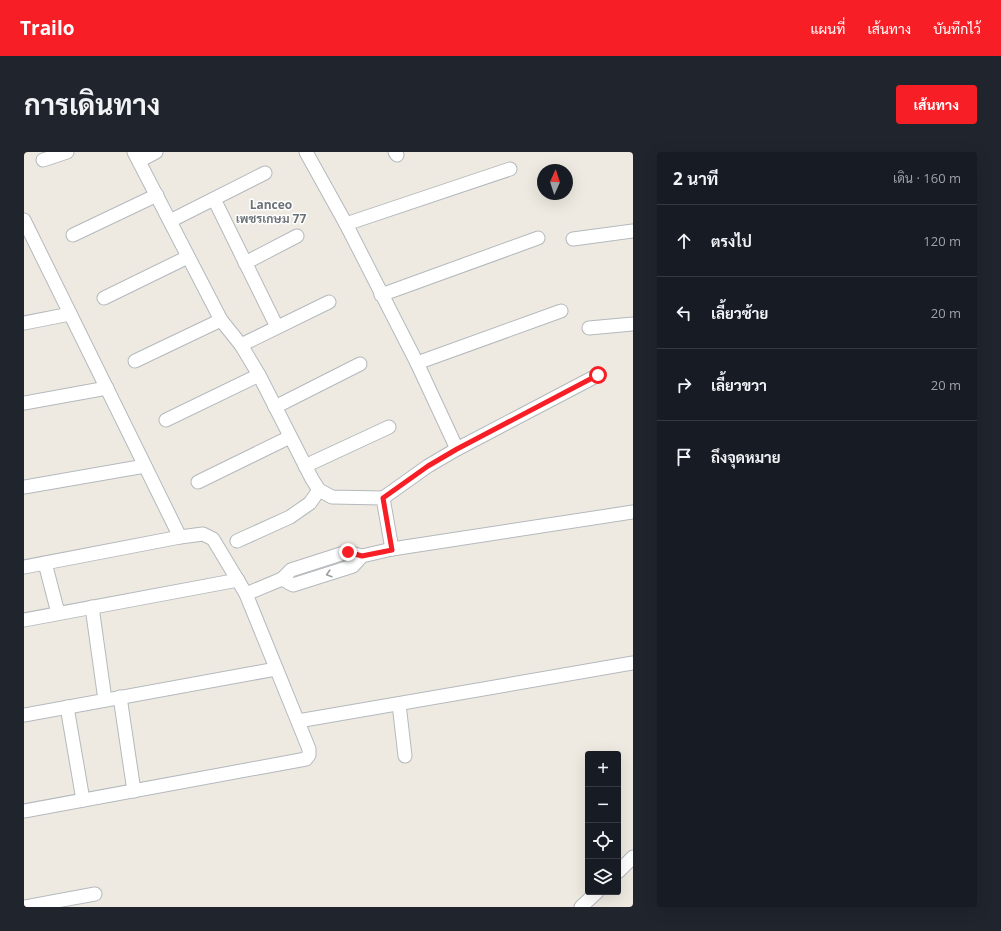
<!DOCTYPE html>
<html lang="th">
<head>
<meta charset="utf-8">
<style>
	:root { --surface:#171b24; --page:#20242c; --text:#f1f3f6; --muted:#9ea1a6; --line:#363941; --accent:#f81e25 }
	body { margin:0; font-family:"Open Sans",Sarabun,sans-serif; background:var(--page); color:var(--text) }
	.controls { position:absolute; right:12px; bottom:12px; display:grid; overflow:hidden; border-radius:4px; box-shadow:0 4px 16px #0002 }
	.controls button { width:36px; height:36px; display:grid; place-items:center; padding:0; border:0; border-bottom:1px solid var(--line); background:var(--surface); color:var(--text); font:20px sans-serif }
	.compass { position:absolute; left:513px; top:12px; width:36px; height:36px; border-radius:50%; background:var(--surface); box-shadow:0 4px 16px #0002; rotate:3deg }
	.stop { position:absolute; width:12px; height:12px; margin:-9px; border:3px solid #f81e25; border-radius:50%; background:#fff }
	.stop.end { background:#f81e25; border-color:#fff; box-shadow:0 1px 4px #0008 }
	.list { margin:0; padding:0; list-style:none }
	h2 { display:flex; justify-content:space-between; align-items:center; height:52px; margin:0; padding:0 16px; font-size:17px }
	h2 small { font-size:13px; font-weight:400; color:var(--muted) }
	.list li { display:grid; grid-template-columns:26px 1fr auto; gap:12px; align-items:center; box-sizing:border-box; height:72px; padding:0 16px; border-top:1px solid var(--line) }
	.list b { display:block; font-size:15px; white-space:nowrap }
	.list em { font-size:13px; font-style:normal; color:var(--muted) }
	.icon { flex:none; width:22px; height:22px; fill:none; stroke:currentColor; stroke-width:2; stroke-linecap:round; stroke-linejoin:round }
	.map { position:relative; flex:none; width:609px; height:755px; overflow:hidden; border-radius:4px }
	header { display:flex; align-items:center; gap:24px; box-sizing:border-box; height:56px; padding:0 20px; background:var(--accent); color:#fff }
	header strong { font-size:19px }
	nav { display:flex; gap:22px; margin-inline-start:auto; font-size:14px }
	.intro { display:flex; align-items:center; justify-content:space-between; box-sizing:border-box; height:96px; padding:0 24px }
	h1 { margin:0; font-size:28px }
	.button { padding:10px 18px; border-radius:4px; background:var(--accent); color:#fff; font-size:14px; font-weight:700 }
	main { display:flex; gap:24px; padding:0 24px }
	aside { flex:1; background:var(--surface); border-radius:4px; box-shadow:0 4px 16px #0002 }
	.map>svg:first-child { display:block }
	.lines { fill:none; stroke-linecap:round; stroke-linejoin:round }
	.minor-casing { stroke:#b4b9bd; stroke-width:15 }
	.minor { stroke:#fff; stroke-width:13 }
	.oneway { stroke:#9c9fa2 }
	.route { stroke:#f81e25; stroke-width:5 }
	.labels { text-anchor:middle; stroke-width:3; stroke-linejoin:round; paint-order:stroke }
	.neighbourhood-label { font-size:12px; font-weight:bold; fill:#6b7276; stroke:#fff }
</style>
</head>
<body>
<header>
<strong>Trailo</strong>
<nav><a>แผนที่</a><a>เส้นทาง</a><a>บันทึกไว้</a></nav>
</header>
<div class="intro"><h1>การเดินทาง</h1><a class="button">เส้นทาง</a></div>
<main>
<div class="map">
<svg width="609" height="755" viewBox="0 0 609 755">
	<rect width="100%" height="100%" fill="#eeeae1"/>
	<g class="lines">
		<defs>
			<g id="minor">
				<polyline points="110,0 197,168 217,193 235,223 288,327 295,338 308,345 359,346 368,397"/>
				<polyline points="282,0 322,72 393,211 433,297 404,314 359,346"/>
				<polyline points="371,0 373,3"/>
				<polyline points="19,8 43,0"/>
				<polyline points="115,9 132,0"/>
				<polyline points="190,47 253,175"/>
				<polyline points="0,68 156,385"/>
				<polyline points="146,69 241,21"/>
				<polyline points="322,72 486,17"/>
				<polyline points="49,83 133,43"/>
				<polyline points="549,87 609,79"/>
				<polyline points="221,111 273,84"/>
				<polyline points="357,143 514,86"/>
				<polyline points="80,146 164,105"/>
				<polyline points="0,171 46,162"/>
				<polyline points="565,176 609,172"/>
				<polyline points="217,193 305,150"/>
				<polyline points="111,209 197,168"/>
				<polyline points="393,211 537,159"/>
				<polyline points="0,251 83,236"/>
				<polyline points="251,255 336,212"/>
				<polyline points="142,268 235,223"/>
				<polyline points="433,297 574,223"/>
				<polyline points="281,314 365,275"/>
				<polyline points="174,330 266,285"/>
				<polyline points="0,335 121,314"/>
				<polyline points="213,389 266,365 286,351 295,338"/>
				<polyline points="21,411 34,461"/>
				<polyline points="0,415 156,385 179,382 189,387 222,442"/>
				<polyline points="258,427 269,433 329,414 338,404"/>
				<polyline points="68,455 81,548"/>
				<polyline points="0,468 214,428"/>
				<polyline points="96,545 110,639"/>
				<polyline points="375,552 381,604"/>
				<polyline points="43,555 59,648"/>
				<polyline points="0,563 252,517"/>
				<polyline points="274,569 609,511"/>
				<polyline points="0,659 282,607 285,603 285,597 222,442 258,427 267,418 323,400 338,404 368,397 609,360"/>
				<polyline points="594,720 609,705"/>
				<polyline points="0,755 71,742"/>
				<polyline points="557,755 573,740"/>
			</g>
		</defs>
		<use href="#minor" class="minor-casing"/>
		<use href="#minor" class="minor"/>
	</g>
	<defs><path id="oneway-chevron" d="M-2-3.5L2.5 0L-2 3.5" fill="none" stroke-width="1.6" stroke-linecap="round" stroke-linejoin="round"/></defs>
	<use class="oneway" href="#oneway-chevron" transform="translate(305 422) rotate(163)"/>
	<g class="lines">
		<polyline class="route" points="324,400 338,404 368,398 359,346 404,314 433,297 574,223"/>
	</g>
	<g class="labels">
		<g class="neighbourhood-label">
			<text x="247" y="57">Lanceo<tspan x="247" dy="14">เพชรเกษม 77</tspan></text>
		</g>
	</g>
</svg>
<div class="controls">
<button>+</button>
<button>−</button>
<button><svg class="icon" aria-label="locate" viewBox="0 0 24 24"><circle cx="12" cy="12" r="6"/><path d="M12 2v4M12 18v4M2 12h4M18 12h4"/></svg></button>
<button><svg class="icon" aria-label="layers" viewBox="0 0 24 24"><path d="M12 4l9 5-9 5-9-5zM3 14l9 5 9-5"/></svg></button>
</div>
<svg class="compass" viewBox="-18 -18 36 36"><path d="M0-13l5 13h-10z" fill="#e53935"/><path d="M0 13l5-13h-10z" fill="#9ea1a6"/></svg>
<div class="stop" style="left:574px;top:223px"></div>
<div class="stop end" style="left:324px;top:400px"></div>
</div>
<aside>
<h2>2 นาที<small>เดิน · 160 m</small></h2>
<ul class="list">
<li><svg class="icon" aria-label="ahead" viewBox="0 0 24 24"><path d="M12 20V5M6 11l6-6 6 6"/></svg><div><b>ตรงไป</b></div><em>120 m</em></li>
<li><svg class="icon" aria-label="left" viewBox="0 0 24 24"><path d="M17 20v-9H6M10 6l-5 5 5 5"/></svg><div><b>เลี้ยวซ้าย</b></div><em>20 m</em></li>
<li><svg class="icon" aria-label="right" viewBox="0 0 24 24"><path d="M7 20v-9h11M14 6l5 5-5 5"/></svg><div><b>เลี้ยวขวา</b></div><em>20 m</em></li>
<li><svg class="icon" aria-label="arrive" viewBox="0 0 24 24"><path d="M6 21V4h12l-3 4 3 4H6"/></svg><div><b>ถึงจุดหมาย</b></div></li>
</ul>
</aside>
</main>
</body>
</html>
